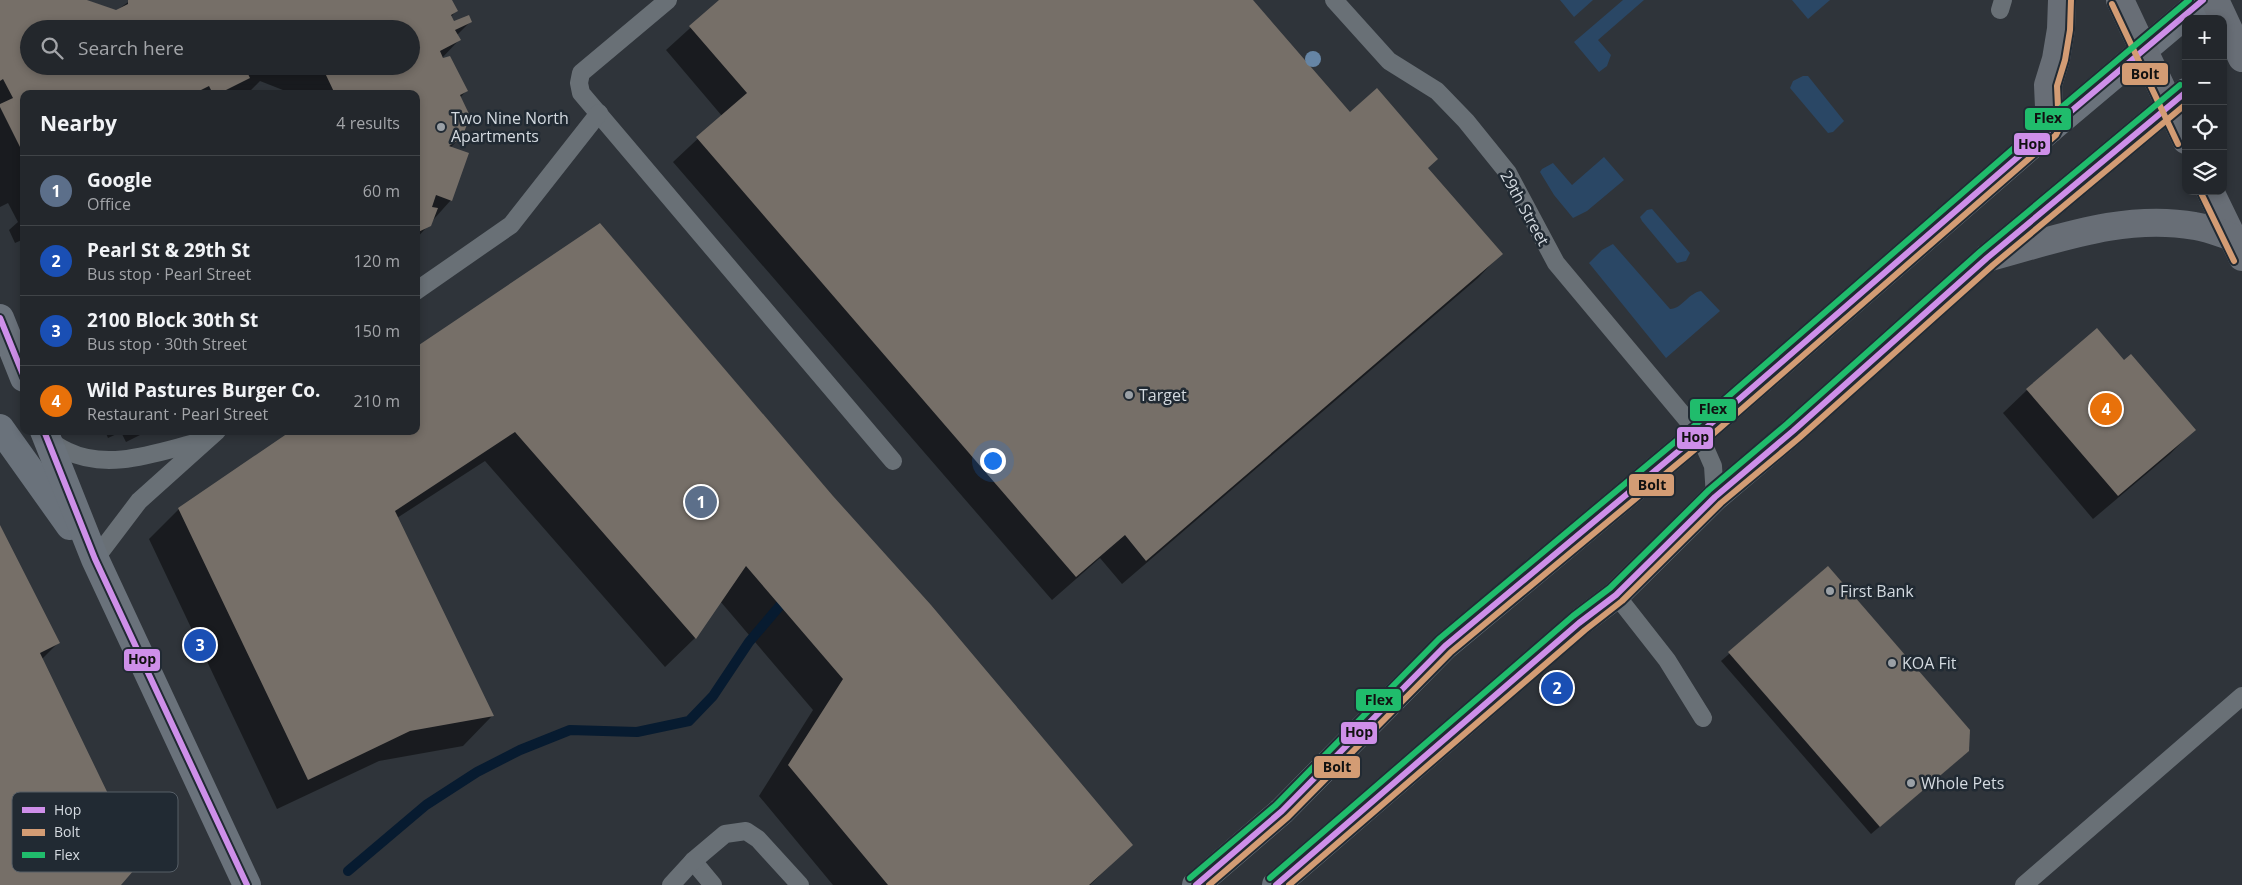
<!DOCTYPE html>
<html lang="en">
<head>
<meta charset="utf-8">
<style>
	:root { --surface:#23272c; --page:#2b2f34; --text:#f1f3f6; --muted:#a3a5a9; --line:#404448; --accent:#1a73e8 }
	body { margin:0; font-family:"Open Sans",sans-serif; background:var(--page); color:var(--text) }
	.controls { position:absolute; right:15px; top:15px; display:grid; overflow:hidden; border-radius:10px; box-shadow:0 2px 8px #0003 }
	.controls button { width:45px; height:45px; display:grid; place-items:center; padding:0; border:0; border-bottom:1px solid var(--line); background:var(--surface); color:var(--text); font:25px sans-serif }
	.you { position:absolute; left:992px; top:460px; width:18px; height:18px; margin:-12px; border:4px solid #fff; border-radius:50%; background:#1a73e8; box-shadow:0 0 0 8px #1a73e833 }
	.badge { display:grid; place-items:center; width:32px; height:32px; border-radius:50%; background:var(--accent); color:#fff; font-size:16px; font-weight:700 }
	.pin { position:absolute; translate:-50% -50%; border:2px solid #fff; box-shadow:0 1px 5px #0006 }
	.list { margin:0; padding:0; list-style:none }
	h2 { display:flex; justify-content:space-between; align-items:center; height:65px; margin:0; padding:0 20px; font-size:21px }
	h2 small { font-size:16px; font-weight:400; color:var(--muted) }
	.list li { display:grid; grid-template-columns:32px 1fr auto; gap:15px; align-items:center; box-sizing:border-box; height:70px; padding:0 20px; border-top:1px solid var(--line) }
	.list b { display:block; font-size:19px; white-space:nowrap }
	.list p { margin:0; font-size:16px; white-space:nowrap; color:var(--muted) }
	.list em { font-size:16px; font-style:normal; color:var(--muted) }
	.icon { flex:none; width:28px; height:28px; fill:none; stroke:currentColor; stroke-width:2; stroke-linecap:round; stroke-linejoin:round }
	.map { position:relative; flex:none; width:2242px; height:885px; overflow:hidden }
	.search { position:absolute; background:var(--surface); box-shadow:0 2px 8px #0003; left:20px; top:20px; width:400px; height:55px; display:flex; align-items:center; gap:12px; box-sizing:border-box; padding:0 18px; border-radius:28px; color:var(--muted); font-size:19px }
	.panel { position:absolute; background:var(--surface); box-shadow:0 2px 8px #0003; left:20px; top:90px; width:400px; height:345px; border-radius:10px }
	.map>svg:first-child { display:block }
	.green { fill:#2a4765 }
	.shadow { fill:#0007; fill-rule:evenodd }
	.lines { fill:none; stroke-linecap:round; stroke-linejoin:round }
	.stream { stroke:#071b30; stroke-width:10 }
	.building { fill:#766f68 }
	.service { stroke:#697076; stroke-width:18 }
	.secondary { stroke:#6a727b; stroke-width:28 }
	.trunk { stroke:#686e76; stroke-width:28 }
	.bus-1-casing { stroke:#212a33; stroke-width:10 }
	.bus-2-casing { stroke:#212a33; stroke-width:10 }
	.bus-3-casing { stroke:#212a33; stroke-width:10 }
	.bus-1 { stroke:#ce8fe9; stroke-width:6 }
	.bus-2 { stroke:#d39c74; stroke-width:6 }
	.bus-3 { stroke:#20bc6c; stroke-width:6 }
	.tree { fill:#6685a5 }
	.poi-dot { fill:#9aa0a6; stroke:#212a33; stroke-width:2 }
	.labels { text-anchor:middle; stroke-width:5; stroke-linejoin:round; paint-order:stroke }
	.poi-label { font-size:16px; fill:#d4dae0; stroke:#212a33; text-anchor:start }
	.street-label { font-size:16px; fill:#d4dae0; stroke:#212a33 }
	.key { fill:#212a33; stroke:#575f67; stroke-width:1 }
	.key-label { font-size:14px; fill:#d4dae0 }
	.line-badge { stroke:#212a33; stroke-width:2 }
	.pale-badge-label { font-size:14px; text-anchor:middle; font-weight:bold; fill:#111 }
</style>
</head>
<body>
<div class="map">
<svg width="2242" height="885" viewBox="0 0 2242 885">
	<rect width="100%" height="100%" fill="#2f343a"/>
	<g class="green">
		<polygon points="1560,0 1593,0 1574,17"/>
		<polygon points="1623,0 1644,0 1598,40 1611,55 1607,66 1599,72 1574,42"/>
		<polygon points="1792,0 1830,0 1808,19"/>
		<polygon points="1803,76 1808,76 1844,121 1833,132 1828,133 1790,88 1793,81"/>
		<polygon points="1604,157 1624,180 1587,211 1573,218 1554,195 1540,172 1542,169 1553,163 1572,185"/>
		<polygon points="1652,209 1690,253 1686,261 1677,263 1642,221 1640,217 1647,210"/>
		<path d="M1613,244l57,65c12,0 18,-16 31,-18l19,20 -54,47 -77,-95 13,-13z"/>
	</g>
	<g class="shadow">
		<path d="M0,0h86l30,11 15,-11h320l5,11 -5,6 3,6 16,-1 -13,13 2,5 -17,18 24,33 -6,7 1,39 -11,11 1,52 -35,39v-145h-123l-33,-13 -13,13h-223v145l-9,4 -6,-13 9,-8 -10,-19 -8,4zM29,29h382v37h-382z"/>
		<polygon points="721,0 1252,0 1349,114 1427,169 1501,254 1478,278 1122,584 1100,558 1052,600 673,162 722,116 666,50"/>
		<polygon points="600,224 1131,845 1090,885 833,885 759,796 813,710 720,601 695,638 665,667 485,461 397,518 492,716 463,746 379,761 277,809 149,539 179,509 416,431"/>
		<polygon points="2124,362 2194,430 2170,454 2093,519 2003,413 2027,390"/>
		<polygon points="105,431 148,431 126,442 121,432 108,438"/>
		<polygon points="0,528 58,643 42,659 120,885 0,885"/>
		<polygon points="1828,568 1959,759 1871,834 1721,661"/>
	</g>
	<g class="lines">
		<polyline class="stream" points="348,871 426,805 477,772 520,750 570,730 637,732 689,721 713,696 749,642 789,595"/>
	</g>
	<g class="building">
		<polygon points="0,0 87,0 116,10 128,4 128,0 452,0 458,11 451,15 454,21 469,15 472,22 455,30 461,40 440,51 443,58 450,56 468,91 460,95 470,116 462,138 449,146 469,153 452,201 436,195 432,207 438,208 431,226 416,233 416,94 335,94 325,73 336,66 411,66 411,29 29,29 29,66 249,66 245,68 250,78 218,94 213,94 209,86 193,94 24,94 24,155 0,107 0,104 13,98 3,79 0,81"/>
		<polygon points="719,0 1253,0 1350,112 1377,88 1438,159 1428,168 1503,254 1146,561 1125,535 1076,577 696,137 747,93 689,26"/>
		<polygon points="600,223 833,496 931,605 1133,845 1089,885 888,885 788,765 843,679 746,566 696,639 515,432 395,511 494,716 410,731 308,780 178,508 291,431 416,431 416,347"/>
		<polygon points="2097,328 2124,360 2131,354 2196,430 2118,496 2026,389"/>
		<polygon points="0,525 60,643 40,653 141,862 121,885 0,885"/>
		<polygon points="1828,566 1970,730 1969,751 1880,827 1728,652"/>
	</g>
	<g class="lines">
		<g class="service">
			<polyline points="668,0 581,73 579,83 581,93 893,461"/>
			<polyline points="1334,0 1389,61 1437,91 1466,121 1508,173 1556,263 1699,434 1713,466 1715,497"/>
			<polyline points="2000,10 2003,0"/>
			<polyline points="416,291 511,225 599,113"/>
			<path d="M47,439c7,4 13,9 20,12 43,21 93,0 136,-10"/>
			<polyline points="95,559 139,501 217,431"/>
			<polyline points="1616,595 1667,660 1703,718"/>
			<polyline points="693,861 713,885"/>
			<polyline points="671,885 693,861 725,834 746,831 758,839 800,885"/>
			<polyline points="2024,885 2242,696"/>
		</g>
		<g class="secondary">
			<polyline points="0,318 24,378"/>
			<polyline points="0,428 70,526"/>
			<polyline points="44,431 95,559 247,885"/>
			<polyline points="1196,885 1282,811 1445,646 1699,434 2050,129 2203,0"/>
			<polyline points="1276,885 1579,623 1616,595 1715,497 1793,431 1987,258 2186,92"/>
		</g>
		<g class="trunk">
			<polyline points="2120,0 2186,140"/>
			<polyline points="2215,0 2242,58"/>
			<polyline points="2050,129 2048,85 2056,59 2061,29 2062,0"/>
			<polyline points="2210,191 2242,257"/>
			<path d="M1987,258c68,-18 137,-45 208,-32 13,2 25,7 37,11"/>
		</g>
		<defs>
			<g id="bus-1">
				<polyline points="0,318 24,377"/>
				<polyline points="44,431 95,559 247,885"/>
				<polyline points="1196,885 1282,811 1445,646 1699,434 2050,129 2203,0"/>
				<polyline points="1276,885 1579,623 1616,595 1715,497 1793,431 1987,258 2186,92"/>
			</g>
			<g id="bus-2">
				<polyline points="2112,4 2178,144"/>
				<polyline points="2202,195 2234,261"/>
				<polyline points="1209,885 1288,817 1451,652 1705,441 2056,135 2059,129 2057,86 2065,60 2070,30 2071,0"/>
				<polyline points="1289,885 1585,630 1622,601 1721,503 1799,438 1993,265 2186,104"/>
			</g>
			<g id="bus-3">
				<polyline points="1190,878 1276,805 1439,639 1693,427 2044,122 2189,0"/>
				<polyline points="1270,878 1573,616 1610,588 1709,490 1787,424 1981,251 2180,85"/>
			</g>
		</defs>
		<use href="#bus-1" class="bus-1-casing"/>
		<use href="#bus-2" class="bus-2-casing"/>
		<use href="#bus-3" class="bus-3-casing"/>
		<use href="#bus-1" class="bus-1"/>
		<use href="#bus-2" class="bus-2"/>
		<use href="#bus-3" class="bus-3"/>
	</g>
	<circle class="tree" cx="1313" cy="59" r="8"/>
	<g class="poi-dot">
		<circle cx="441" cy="127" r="5"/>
		<circle cx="1129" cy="395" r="5"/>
		<circle cx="1830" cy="591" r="5"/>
		<circle cx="1892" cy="663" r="5"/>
		<circle cx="1911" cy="783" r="5"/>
	</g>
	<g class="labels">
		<g class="poi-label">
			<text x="451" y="124">Two Nine North<tspan x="451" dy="18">Apartments</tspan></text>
			<text x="1139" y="401">Target</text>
			<text x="1840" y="597">First Bank</text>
			<text x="1902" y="669">KOA Fit</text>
			<text x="1921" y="789">Whole Pets</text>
		</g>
		<g class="street-label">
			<text transform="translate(1525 208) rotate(61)" y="6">29th Street</text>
		</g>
	</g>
	<rect x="12" y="792" width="166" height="80" rx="8" class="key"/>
	<rect x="22" y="807" width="23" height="6" fill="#ce8fe9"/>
	<rect x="22" y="829" width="23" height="7" fill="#d39c74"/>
	<rect x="22" y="852" width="23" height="6" fill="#20bc6c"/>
	<g class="key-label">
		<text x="54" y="815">Hop</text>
		<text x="54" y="837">Bolt</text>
		<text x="54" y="860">Flex</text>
	</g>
	<g class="line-badge">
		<rect x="2121" y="62" width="48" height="24" rx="5" fill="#d39c74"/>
		<rect x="2024" y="107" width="48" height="24" rx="5" fill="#20bc6c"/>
		<rect x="2013" y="132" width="38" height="24" rx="5" fill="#ce8fe9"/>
		<rect x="1689" y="398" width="48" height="24" rx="5" fill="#20bc6c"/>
		<rect x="1676" y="426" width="38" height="24" rx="5" fill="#ce8fe9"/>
		<rect x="1628" y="473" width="47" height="24" rx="5" fill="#d39c74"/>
		<rect x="123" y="648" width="38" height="24" rx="5" fill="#ce8fe9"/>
		<rect x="1355" y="688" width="47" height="24" rx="5" fill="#20bc6c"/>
		<rect x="1340" y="721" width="38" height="24" rx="5" fill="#ce8fe9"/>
		<rect x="1313" y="755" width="48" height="24" rx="5" fill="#d39c74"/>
	</g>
	<g class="pale-badge-label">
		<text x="2145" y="79">Bolt</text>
		<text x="2048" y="123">Flex</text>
		<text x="2032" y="149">Hop</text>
		<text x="1713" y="414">Flex</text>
		<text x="1695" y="442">Hop</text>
		<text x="1652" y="490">Bolt</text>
		<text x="142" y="664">Hop</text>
		<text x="1379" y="705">Flex</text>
		<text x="1359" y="737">Hop</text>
		<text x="1337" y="772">Bolt</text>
	</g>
</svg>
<div class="controls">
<button>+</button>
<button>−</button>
<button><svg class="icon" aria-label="locate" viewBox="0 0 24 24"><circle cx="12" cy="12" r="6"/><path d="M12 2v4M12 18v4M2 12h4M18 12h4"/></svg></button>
<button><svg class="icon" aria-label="layers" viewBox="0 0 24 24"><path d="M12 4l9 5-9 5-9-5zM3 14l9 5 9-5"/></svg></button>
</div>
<div class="you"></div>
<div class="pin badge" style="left:701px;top:502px;background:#5c6f8a">1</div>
<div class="pin badge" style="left:1557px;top:688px;background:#1a4fb4">2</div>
<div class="pin badge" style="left:200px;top:645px;background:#1a4fb4">3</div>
<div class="pin badge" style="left:2106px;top:409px;background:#e8710a">4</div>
<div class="search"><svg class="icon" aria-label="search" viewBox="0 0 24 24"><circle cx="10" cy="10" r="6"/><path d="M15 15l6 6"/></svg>Search here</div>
<section class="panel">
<h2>Nearby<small>4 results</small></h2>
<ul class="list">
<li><span class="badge" style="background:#5c6f8a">1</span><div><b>Google</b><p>Office</p></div><em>60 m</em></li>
<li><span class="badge" style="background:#1a4fb4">2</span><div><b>Pearl St &amp; 29th St</b><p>Bus stop · Pearl Street</p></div><em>120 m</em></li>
<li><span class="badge" style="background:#1a4fb4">3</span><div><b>2100 Block 30th St</b><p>Bus stop · 30th Street</p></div><em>150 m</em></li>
<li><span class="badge" style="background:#e8710a">4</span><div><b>Wild Pastures Burger Co.</b><p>Restaurant · Pearl Street</p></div><em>210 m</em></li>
</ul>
</section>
</div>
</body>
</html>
